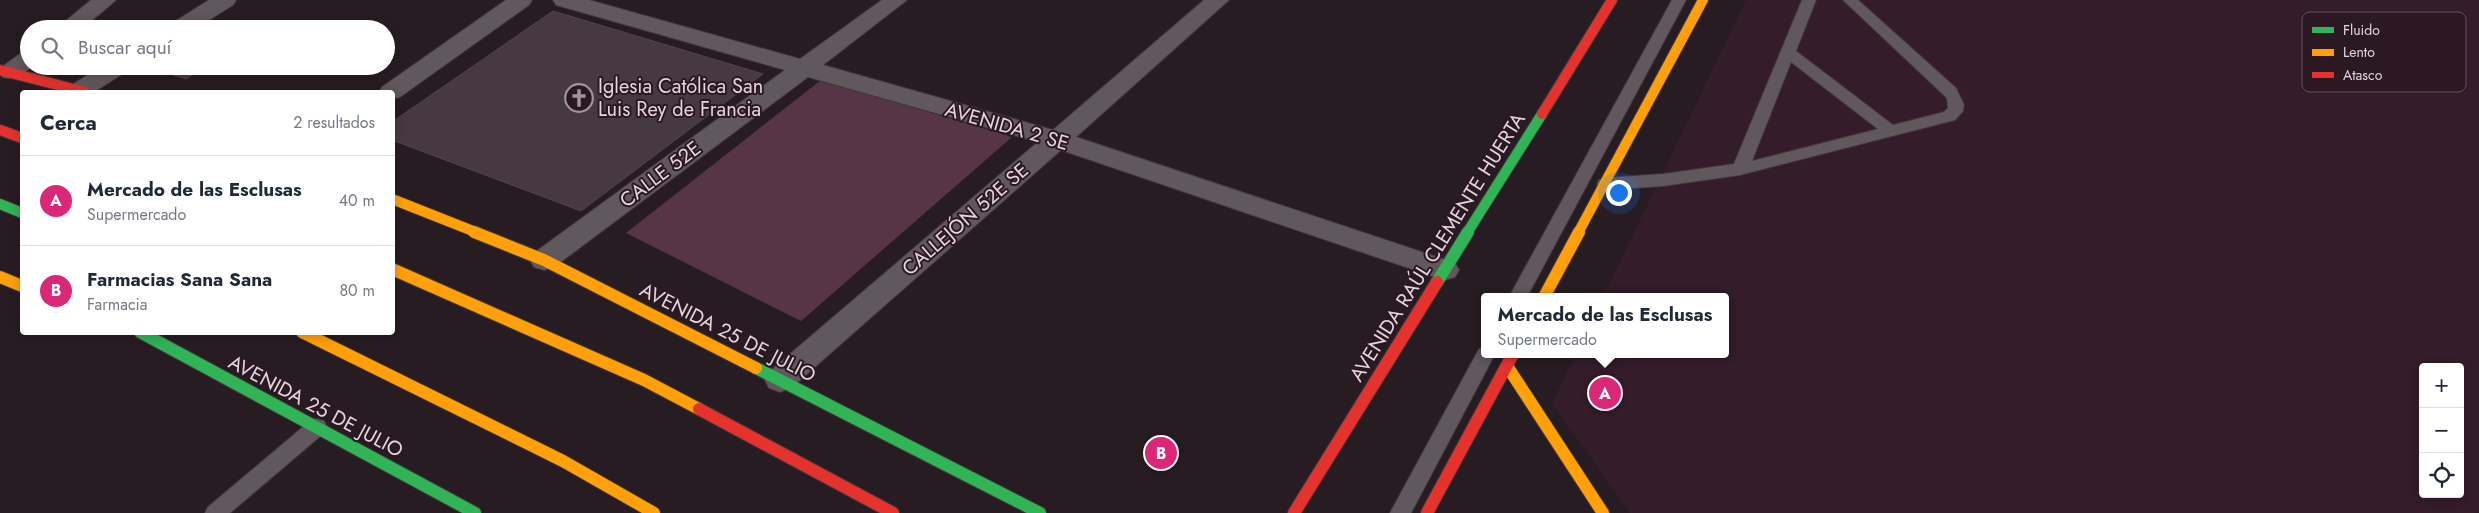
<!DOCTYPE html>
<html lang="es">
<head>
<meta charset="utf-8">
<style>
	:root { --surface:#fff; --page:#f2f2f3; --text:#1f2937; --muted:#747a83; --line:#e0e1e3; --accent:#db2777 }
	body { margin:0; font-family:Jost,sans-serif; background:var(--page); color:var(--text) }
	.controls { position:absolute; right:15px; bottom:15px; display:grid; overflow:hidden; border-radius:5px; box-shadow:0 2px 12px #0003 }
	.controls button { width:45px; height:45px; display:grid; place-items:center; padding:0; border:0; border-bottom:1px solid var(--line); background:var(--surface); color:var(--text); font:25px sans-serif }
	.you { position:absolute; left:1618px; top:192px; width:18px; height:18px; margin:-12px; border:4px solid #fff; border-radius:50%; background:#1a73e8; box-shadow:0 0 0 8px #1a73e833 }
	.badge { display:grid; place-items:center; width:32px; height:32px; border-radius:50%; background:var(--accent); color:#fff; font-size:16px; font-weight:700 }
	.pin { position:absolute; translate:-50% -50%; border:2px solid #fff; box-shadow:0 1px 5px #0006 }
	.popup { position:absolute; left:1481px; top:293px; width:248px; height:65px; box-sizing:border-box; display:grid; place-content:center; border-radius:5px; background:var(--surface); filter:drop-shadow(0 1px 4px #0005); font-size:16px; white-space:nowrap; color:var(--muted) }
	.popup b { font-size:19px; color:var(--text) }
	.popup::after { content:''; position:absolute; left:50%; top:100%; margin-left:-10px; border:10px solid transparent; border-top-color:var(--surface) }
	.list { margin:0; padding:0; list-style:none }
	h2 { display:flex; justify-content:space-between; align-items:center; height:65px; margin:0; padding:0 20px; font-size:21px }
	h2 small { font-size:16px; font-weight:400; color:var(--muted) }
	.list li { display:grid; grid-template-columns:32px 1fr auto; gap:15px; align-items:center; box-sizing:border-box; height:90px; padding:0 20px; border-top:1px solid var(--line) }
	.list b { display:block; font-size:19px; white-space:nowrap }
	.list p { margin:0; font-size:16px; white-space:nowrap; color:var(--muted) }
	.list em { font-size:16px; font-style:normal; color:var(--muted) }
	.icon { flex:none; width:28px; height:28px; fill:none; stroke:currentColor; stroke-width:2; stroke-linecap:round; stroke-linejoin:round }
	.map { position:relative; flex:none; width:2479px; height:513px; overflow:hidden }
	.search { position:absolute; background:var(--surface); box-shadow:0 2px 12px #0003; left:20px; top:20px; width:375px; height:55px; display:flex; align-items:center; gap:12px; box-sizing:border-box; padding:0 18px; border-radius:28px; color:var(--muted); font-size:19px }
	.panel { position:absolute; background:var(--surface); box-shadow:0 2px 12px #0003; left:20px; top:90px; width:375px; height:245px; border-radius:5px }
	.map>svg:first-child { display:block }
	.built { fill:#341c2a; fill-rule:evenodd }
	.green { fill:#573547 }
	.building { fill:#473941; stroke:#50464b }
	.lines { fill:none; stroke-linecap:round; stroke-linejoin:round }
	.lane-casing { stroke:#40373c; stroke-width:2 }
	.street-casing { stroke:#40373c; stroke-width:2 }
	.fast-far1-casing { stroke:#40373c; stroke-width:12 }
	.fast-casing { stroke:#40373c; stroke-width:14 }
	.slow-far1-casing { stroke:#40373c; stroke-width:12 }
	.slow-casing { stroke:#40373c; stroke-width:14 }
	.jam-far1-casing { stroke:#40373c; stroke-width:12 }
	.jam-casing { stroke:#40373c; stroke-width:14 }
	.lane { fill:#61585d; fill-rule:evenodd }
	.street { fill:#61585d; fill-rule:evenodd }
	.fast-far1 { stroke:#30b455; stroke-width:10 }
	.fast { stroke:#30b455; stroke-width:12 }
	.slow-far1 { stroke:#ff9f0a; stroke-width:10 }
	.slow { stroke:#ff9f0a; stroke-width:12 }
	.jam-far1 { stroke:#e5322d; stroke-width:10 }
	.jam { stroke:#e5322d; stroke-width:12 }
	.labels { text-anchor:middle; stroke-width:4; stroke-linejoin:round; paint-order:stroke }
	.poi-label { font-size:20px; fill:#e3d5dc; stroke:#2b1822; text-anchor:start }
	.street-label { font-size:20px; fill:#e3d5dc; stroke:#2b1822 }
	.key { fill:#2b1822; stroke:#62515a; stroke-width:1 }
	.key-label { font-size:14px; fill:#e3d5dc }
</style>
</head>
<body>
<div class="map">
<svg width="2479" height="513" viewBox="0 0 2479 513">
	<rect width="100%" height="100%" fill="#271c22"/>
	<path class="built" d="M1746,0h733v511l-5,2h-844l-78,-110 24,-49h149v-57h-122zM2423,367h37v127h-37z"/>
	<polygon class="green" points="821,80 1012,137 801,321 626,233"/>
	<g class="building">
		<polygon points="553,11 763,74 581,211 392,140 392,122"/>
		<polygon points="205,19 236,29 189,29"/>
		<polygon points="146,66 206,66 186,79"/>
	</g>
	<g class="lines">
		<defs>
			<g id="lane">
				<polygon points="1672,0 1686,0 1527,297 1509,297"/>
				<path d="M1802,0h14l-20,51 97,74 51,-13 4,-4 -1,-10 -104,-98h15l98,88 8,17 -1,6 -8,9 -215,55 -77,11 -58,4 -6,-2 -2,-4 2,-4 6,-2 58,-4 71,-10zM1791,62l87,67 -126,32z"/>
				<polygon points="1485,347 1485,354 1495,354 1411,513 1390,513 1479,349"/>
				<polygon points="317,419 324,421 327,427 324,433 230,513 205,513 208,507 310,421"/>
			</g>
			<g id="street">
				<polygon points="91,0 116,0 82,29 56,29"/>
				<polygon points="209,0 236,0 233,5 195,29 168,29 171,24"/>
				<polygon points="506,0 532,0 529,5 400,97 392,99 392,92 379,92 382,87"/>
				<polygon points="553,0 589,0 800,59 882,0 907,0 823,65 1053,130 1204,0 1229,0 1076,137 1455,263 1459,270 1455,277 1445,280 1435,277 1061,150 791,388 780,392 769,388 765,380 769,372 1038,142 808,77 554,267 544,270 534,267 530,260 534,253 785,70 556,5"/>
				<path d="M29,51v15h4c-11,8 -17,15 -31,11v-10l19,-14z"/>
				<polygon points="102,66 131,66 127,71 94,92 68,92 70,86"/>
			</g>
			<g id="fast-far1">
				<polyline points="0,204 22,213"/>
				<polyline points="1467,233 1542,114"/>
			</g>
			<g id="fast">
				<polyline points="1437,282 1468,232"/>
				<polyline points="140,332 475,513"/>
				<polyline points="756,368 1040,513"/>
			</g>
			<g id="slow-far1">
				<polyline points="392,199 478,233"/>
				<polyline points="1578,233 1703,0"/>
			</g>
			<g id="slow">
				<polyline points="474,232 544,260 756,368"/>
				<polyline points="392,269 644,380 699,409"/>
				<polyline points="0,277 22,286"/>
				<polyline points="1544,297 1579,232"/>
				<polyline points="302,332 563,461 654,513"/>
				<polyline points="1507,366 1603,513"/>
			</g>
			<g id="jam-far1">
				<polyline points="0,70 85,92"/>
				<polyline points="1542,114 1612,0"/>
				<polyline points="0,130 22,138"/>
			</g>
			<g id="jam">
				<polyline points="699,409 893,513"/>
				<polyline points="1294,513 1437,282"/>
				<polyline points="1427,513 1513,354"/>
			</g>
		</defs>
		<use href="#lane" class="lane-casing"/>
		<use href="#street" class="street-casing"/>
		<use href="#fast-far1" class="fast-far1-casing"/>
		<use href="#fast" class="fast-casing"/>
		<use href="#slow-far1" class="slow-far1-casing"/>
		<use href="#slow" class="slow-casing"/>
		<use href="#jam-far1" class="jam-far1-casing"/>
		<use href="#jam" class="jam-casing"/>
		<use href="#lane" class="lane"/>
		<use href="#street" class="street"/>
		<use href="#fast-far1" class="fast-far1"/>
		<use href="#fast" class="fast"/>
		<use href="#slow-far1" class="slow-far1"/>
		<use href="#slow" class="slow"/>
		<use href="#jam-far1" class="jam-far1"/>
		<use href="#jam" class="jam"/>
	</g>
	<defs>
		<symbol id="church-ring" viewBox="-11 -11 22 22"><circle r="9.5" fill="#2b1822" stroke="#a1949b" stroke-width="1.5"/><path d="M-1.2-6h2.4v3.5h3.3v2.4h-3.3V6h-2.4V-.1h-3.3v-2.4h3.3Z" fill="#a1949b"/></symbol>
	</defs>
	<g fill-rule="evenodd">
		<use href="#church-ring" x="563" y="82" width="32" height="32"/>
	</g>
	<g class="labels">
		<g class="poi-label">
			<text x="598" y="93">Iglesia Católica San<tspan x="598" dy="23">Luis Rey de Francia</tspan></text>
		</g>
		<g class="street-label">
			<text transform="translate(1007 126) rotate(16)" y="7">AVENIDA 2 SE</text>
			<text transform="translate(660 174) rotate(-37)" y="7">CALLE 52E</text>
			<text transform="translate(965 219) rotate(-41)" y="7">CALLEJÓN 52E SE</text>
			<text transform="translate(1437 247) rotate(-58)" y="7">AVENIDA RAÚL CLEMENTE HUERTA</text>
			<text transform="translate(728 332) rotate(27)" y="7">AVENIDA 25 DE JULIO</text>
			<text transform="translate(316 406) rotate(28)" y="7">AVENIDA 25 DE JULIO</text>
		</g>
	</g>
	<rect x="2302" y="12" width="164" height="80" rx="8" class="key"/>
	<rect x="2312" y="27" width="22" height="6" fill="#30b455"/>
	<rect x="2312" y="49" width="22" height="7" fill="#ff9f0a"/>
	<rect x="2312" y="72" width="22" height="6" fill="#e5322d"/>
	<g class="key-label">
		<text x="2343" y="35">Fluido</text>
		<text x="2343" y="57">Lento</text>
		<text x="2343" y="80">Atasco</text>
	</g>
</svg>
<div class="controls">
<button>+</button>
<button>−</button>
<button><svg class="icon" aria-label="locate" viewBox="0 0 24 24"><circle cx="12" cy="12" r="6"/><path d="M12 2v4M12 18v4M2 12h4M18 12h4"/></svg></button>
</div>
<div class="you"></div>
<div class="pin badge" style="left:1605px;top:393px">A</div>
<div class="popup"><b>Mercado de las Esclusas</b>Supermercado</div>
<div class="pin badge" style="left:1161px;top:453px">B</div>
<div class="search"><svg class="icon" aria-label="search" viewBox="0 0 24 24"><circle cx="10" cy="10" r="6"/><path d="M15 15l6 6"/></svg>Buscar aquí</div>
<section class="panel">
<h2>Cerca<small>2 resultados</small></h2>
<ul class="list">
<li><span class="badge">A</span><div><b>Mercado de las Esclusas</b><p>Supermercado</p></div><em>40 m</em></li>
<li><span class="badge">B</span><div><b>Farmacias Sana Sana</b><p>Farmacia</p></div><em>80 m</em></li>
</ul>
</section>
</div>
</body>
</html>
